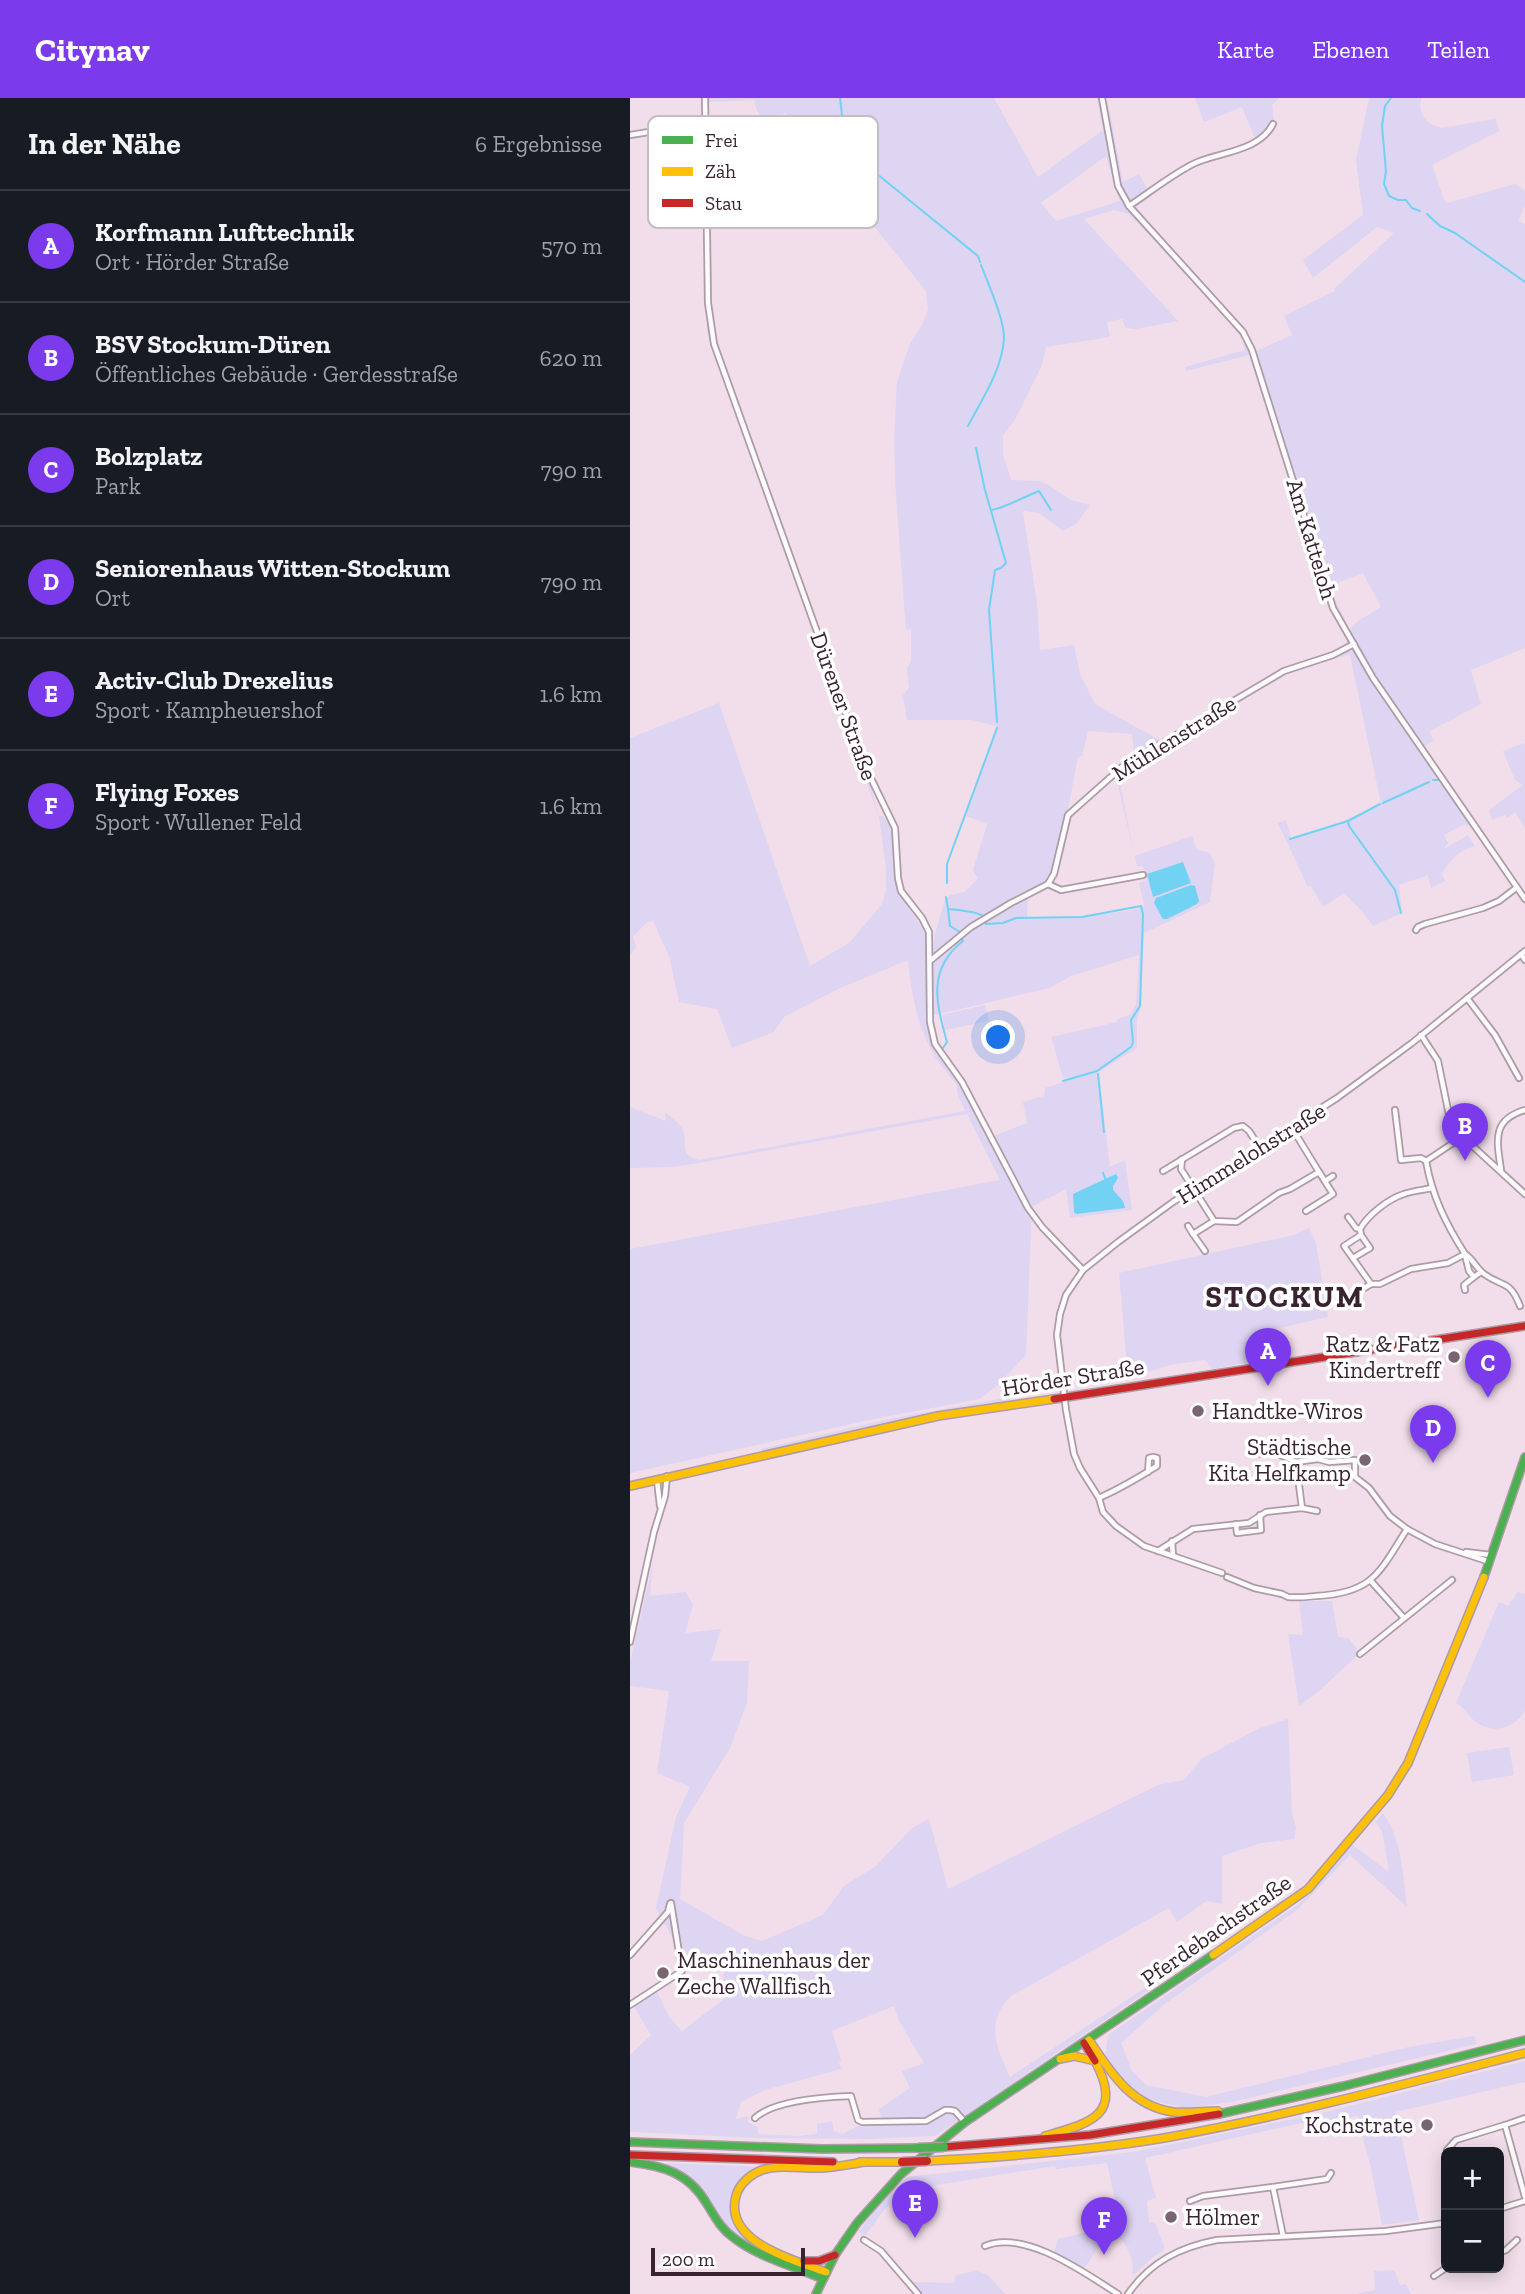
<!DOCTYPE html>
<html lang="de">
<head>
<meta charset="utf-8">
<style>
	:root { --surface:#171b24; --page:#242831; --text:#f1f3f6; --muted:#9ea1a6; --line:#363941; --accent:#7c3aed }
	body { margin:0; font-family:"Zilla Slab",serif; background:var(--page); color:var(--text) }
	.controls { position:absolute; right:21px; bottom:21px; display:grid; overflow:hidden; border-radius:10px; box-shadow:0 4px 18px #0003 }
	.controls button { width:63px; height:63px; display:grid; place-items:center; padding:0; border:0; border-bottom:2px solid var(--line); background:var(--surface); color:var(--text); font:35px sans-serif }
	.scale { position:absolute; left:21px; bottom:18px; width:154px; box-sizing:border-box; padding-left:7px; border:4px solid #392330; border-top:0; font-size:19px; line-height:24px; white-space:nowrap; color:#392330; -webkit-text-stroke:5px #fff; paint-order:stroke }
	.you { position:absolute; left:369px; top:940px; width:24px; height:24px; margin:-18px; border:5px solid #fff; border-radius:50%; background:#1a73e8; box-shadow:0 0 0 10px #1a73e833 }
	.badge { display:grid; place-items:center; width:46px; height:46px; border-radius:50%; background:var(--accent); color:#fff; font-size:23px; font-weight:700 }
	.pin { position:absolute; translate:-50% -58px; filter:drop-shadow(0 2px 4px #0008) }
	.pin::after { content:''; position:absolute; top:37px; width:24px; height:21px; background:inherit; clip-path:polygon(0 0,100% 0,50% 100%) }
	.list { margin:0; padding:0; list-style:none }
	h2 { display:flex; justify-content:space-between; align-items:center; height:91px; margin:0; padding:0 28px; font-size:30px }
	h2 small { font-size:23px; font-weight:400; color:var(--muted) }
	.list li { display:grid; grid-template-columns:46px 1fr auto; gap:21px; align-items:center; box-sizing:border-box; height:112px; padding:0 28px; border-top:2px solid var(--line) }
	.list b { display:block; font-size:26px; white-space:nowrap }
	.list p { margin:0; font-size:23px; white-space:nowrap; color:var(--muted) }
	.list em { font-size:23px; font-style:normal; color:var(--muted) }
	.map { position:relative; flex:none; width:895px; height:2196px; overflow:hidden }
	header { display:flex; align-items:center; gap:42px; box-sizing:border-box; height:98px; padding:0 35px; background:var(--accent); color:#fff }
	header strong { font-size:33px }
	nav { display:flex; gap:38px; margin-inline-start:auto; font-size:24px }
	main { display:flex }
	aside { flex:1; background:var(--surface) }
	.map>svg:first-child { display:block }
	.green { fill:#ddd5f1; fill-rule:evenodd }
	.water { fill:#72d2f3 }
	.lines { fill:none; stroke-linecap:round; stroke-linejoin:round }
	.stream { stroke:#72d2f3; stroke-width:2 }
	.street-casing { stroke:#ad9ba6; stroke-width:8 }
	.fast-casing { stroke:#ad9ba6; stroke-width:10 }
	.slow-casing { stroke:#ad9ba6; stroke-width:10 }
	.jam-casing { stroke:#ad9ba6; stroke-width:10 }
	.street { stroke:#fdfafc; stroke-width:4.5 }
	.fast { stroke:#4caf50; stroke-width:7 }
	.slow { stroke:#ffc107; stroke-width:7 }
	.jam { stroke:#c62828; stroke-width:7 }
	.fast-bridge-casing { stroke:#ad9ba6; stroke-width:11; stroke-linecap:butt }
	.jam-bridge-casing { stroke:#ad9ba6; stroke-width:11; stroke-linecap:butt }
	.fast-bridge { stroke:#4caf50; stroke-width:8 }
	.jam-bridge { stroke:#c62828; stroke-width:8 }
	.poi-dot { fill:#796471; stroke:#fff; stroke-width:2.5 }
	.labels { text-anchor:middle; stroke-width:7; stroke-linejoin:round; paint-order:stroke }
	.street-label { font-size:23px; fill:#392330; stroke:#fff }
	.poi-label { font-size:23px; fill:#392330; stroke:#fff; text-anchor:end }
	.district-label { font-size:30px; font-weight:bold; letter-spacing:2px; fill:#392330; stroke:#fff }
	.key { fill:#fff; stroke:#c4bdc1; stroke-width:2 }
	.key-label { font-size:19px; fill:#392330 }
</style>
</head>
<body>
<header>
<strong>Citynav</strong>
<nav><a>Karte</a><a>Ebenen</a><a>Teilen</a></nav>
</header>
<main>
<aside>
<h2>In der Nähe<small>6 Ergebnisse</small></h2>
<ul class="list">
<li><span class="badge">A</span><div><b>Korfmann Lufttechnik</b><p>Ort · Hörder Straße</p></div><em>570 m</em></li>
<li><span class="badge">B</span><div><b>BSV Stockum-Düren</b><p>Öffentliches Gebäude · Gerdesstraße</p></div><em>620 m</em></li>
<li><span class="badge">C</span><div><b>Bolzplatz</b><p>Park</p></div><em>790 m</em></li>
<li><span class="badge">D</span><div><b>Seniorenhaus Witten-Stockum</b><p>Ort</p></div><em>790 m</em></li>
<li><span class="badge">E</span><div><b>Activ-Club Drexelius</b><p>Sport · Kampheuershof</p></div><em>1.6 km</em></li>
<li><span class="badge">F</span><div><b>Flying Foxes</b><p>Sport · Wullener Feld</p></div><em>1.6 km</em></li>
</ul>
</aside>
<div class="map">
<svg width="895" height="2196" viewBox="0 0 895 2196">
	<rect width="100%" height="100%" fill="#f1deea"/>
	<g class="green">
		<path d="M73,0h291l44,79 65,-47 -6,-32h10l16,84 16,-8 9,16 40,-21 -52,38 31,37 76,83 13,24 36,-16 -8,-19 51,-25v-3l59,-55 -17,-6 -64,51 -10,-18 60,-45 -7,-55 13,-62h53c-6,15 5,27 20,30l53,-9 5,12 -68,34 12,34 3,4 68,-19 10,7v14l-7,16 7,3v424l-54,22 10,34 -51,27 3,10 -9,5 17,34 31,46 -9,-1 -19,10 4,8 -4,6 24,-14 7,11c-17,5 -24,13 -33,28l3,7 -14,7 -4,-15 -1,3 -27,9 3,28 -29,13 -11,-15 -18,-18 -21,14 -12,-21 -3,1 -30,-64 8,-3 5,18 52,-17 38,-17 -31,-149 -36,7 -26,9 -153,90 -17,13 16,79 -18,-76 -41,34 43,-39 17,-12 -3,-26 -44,-3 -6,25 -4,1 -9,47 -17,70 -5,10 -19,9 -1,25 63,-2 48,-7 6,-4 -5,-22 8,-3 -4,-14h-6l-2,-10 57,-20 5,14 12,2 6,11 -5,39 -66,31 -3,73 -4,14v28l-37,23 -1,3 11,93 15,-7 7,50 -62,8 -4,-29 -34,18 -6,148 -27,29 -19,15 -101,19 -249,55v-224l370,-69 -33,-66 -268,49 -27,4 -42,1v-61l36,14 -1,-9c5,5 13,10 17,16 8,14 -6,26 17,32l266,-49 -8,-19v-7c-8,-10 -17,-20 -23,-30 -17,-28 -23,-63 -26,-95l-70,29 -54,28 -10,15 -42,16 -15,-39 -38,-7 -10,-46 -16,-35 -6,1 -14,15 3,9 -6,10v-218l89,-35 91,263 39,-23 33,-39 4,-14v-22l-7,-51 -172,-485 -6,-179 6,-2v-46zM124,2c4,22 15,21 32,13l9,36 11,21 67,55 53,66 2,18 -5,14 -14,23 -12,36 -3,58 2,56 10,134 5,-1v32l-4,8 2,19 -6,7 4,25h65l24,6 -30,90 21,8 -14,46 5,8 -13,14 -14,3 -6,4 -10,35 -2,21 -5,-1 -2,-20 -29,-45 -5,-61 -9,-12h-4l-8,-29 -46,-125 4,-2 -114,-326 -4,-33 -2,-199zM476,58l14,45 -64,20 -15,-18zM484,112l14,4 6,5 95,102 14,19 2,10 -60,17 1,4 63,-16 31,95 42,139 5,-2 23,47 -5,11 -14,7 -52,18 -118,71 -66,-37 -15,-30 -6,-29 -34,5 -3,-47 -14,-92 16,2 24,18 13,-7 14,-19 -19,-5 -24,-16 -9,-3 -27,-1 -8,-26v-18l13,-18 26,-53 4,-18 64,-10 -3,-15 15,-3 4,9 9,1 43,-8 -94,-102zM733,475l18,34 -23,14 -9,9 -20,-44zM509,857l-3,50 -6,10 -13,4v3l-66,15 12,41 11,-2 -10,3v3l-19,6 -1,8 -21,6 4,21 -33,13c-5,-10 -9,-20 -15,-30 -22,-33 -48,-47 -48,-90l118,-28 22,-12z"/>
		<path d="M565,0h84l-7,7c4,21 0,22 -16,36l-14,-34 -38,15z"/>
		<polygon points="895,645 895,730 885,714 877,720 875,717 862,722 859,712 893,687 885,682 873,653"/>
		<polygon points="355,907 359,923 315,932 312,917"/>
		<polygon points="679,1130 686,1145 698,1219 632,1234 636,1261 582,1271 575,1262 540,1267 498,1280 489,1175 664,1137"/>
		<polygon points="385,1298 374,1305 285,1320 133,1354 131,1351 254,1322"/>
		<path d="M23,1466l-3,32 36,-4 7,13 -8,28 36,-4 -10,32h38l-2,42 -17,45 -46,75 -4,76 63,36 19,6 61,-26 21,-29 32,-20 36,-38 17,-9 19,70 210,-104 26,-5 17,-21 59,-31 28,-9 4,95 4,14 -2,11 -33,4 -39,13v48l-16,-3 -29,21 -8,-14 -158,88c-26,26 -15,51 -1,81l188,-124 1,3 -264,180 -65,3 -112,-1 -128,-6v-77l21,-20 -18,-30 22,-17 15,30 12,13 41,-31 1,-44 -34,14 -34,-62 20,-91 14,-30 -33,-14 12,-82 -39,-5v-24zM264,1908l5,15 25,42 -22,8 8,17 -31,21 4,16 -25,1 -16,8 -8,-3 -2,-10 -15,3v10l-19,2 -39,-2 -2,-7 -9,-5v-6l-12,3 5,-17 24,-12 76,-21 -2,-7 2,-2 -9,-29z"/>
		<path d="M888,1494l7,2v116c-9,18 -32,25 -49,12 -8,-6 -10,-14 -20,-19l43,-101 9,4z"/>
		<polygon points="669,1503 702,1503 708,1539 718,1540 730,1555 689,1593 669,1608 658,1536 673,1537"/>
		<polygon points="879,1649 884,1677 842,1684 837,1655"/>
		<path d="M753,1715c19,26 20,63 24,94l-57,-52 -53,55 -131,93 -45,40 11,28 14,14 60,12 203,-50 65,-11 3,8 -245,58 -46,6 -38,-8 -30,-24 -13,-20 3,-21 191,-131 15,-14 37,-46 38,28 -7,-41 -7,-9z"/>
		<path d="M895,1963v21l-129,30 23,108 -37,5 -11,-57 -14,-52 -27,7 -2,-6 -183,41 11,40 -9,3 2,21h6l10,27 -12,8 -19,18 -2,-2c3,-11 -4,-28 -13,-35l-17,3 -18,28 -30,-16 4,-14 62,-15 -13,-61 -51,6 -1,-3 -150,24 -22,21 -17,24 -8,-3 21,-27 28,-28 226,-25 189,-39z"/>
		<polygon points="35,2065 131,2069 104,2101 111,2134 174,2167 116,2146 93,2128 78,2102"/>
		<polygon points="764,2172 770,2187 776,2186 781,2196 725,2196 745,2192 744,2173"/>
		<polygon points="347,2173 359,2178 375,2196 291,2196 283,2184 324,2185 325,2177"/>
	</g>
	<g class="water">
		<polygon points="553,764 561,785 523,799 517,776"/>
		<polygon points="561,787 565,788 569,803 567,806 537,821 533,821 524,805 526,800"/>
		<polygon points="486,1076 488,1080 483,1088 483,1092 493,1103 495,1110 446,1116 444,1114 443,1096"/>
	</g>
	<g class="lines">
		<g class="stream">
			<polyline points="210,0 215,42 247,76 348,158 350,164"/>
			<polyline points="761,0 755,8 752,28 756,73 754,86 759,98 768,102 776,102 782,110 790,113"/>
			<polyline points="797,116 810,128 825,135 895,184"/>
			<path d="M338,328c14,-27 34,-56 36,-87 1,-18 -16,-56 -23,-74"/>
			<polyline points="346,350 355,392 376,465 371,470 365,472 359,512 367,624"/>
			<path d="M362,412c14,-3 32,-13 47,-19l12,19"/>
			<polyline points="803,682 811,682"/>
			<polyline points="753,705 799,684"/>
			<polyline points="718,723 719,728 765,792 771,815"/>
			<polyline points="660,741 718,723 750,706"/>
			<polyline points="317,785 317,766 367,630"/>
			<path d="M316,799l2,12c9,1 28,2 35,7"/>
			<polyline points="318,811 320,828 330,834"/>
			<polyline points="355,823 356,826 373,825 386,820 452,819 511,808 513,816 510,908 501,922 503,944 501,949 467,973 433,983"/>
			<path d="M313,950l4,-6c-11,-39 -20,-73 16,-101l-1,-2"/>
			<polyline points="468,976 474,1034"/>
			<polyline points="473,1075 476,1082"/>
		</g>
		<defs>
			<g id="street">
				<polyline points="75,0 78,205 84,246 235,668 265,730 268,780 271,793 292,820 299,834 300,924 305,946 332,984 398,1110 412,1129 453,1172"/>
				<polyline points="472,0 488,88 499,108 613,234 622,252 703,510 743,580 895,801"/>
				<polyline points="0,37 74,25"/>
				<path d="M499,108c21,-14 41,-30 64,-42 25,-12 66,-12 80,-40"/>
				<polyline points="418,786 431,792 513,777"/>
				<polyline points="786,832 788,829 795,826 853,810 869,803 886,790"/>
				<polyline points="891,856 895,862"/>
				<polyline points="301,862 341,829 381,805 418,786 424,776 438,717 492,669 654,573 703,557 724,546"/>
				<polyline points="837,900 865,937 889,980"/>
				<polyline points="791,937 808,963 819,1017 824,1031 895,1096"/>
				<polyline points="765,1012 771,1062 791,1060 796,1063"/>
				<polyline points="662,1030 689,1074"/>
				<polyline points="552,1061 551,1071 584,1123 607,1124 649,1095 660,1091 689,1074 703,1096 676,1113"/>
				<path d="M871,1072c-4,-29 -10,-50 24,-60"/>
				<polyline points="533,1073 604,1030 613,1028 619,1033 630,1050"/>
				<polyline points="695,1083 703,1078"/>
				<polyline points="718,1119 726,1130 730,1131"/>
				<polyline points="558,1128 563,1136"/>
				<polyline points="575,1153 563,1136 584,1123"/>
				<path d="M835,1156c8,5 11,14 19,20 20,14 26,6 36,32"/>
				<polyline points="835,1157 839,1173 844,1179 851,1174"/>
				<polyline points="723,1160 740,1150 731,1137"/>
				<path d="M741,1186l-27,-38 17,-11 -1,-6c8,-14 28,-30 44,-35 8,-3 19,-4 28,-6"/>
				<polyline points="835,1192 834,1187 844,1179"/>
				<path d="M718,1200l23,-14h9l31,-15 37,-6 17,-9c-19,-30 -33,-58 -39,-93l36,-24"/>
				<polyline points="631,1356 646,1355 666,1364 688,1361 699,1364 725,1362 725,1379 739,1390 760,1418 777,1431 805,1446 860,1464"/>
				<polyline points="666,1364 672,1410"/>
				<polyline points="27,1382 30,1408"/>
				<path d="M469,1400c20,-9 39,-20 58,-32v-8l-4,-1 -4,1 -1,14"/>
				<polyline points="606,1426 607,1435 631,1432 630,1417"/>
				<polyline points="542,1443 543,1458"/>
				<polyline points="528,1453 563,1431 619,1425 636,1414 672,1410 687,1413"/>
				<polyline points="836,1454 861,1457"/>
				<polyline points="592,1475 514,1448 486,1428 473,1414 469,1400 450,1370 444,1356 436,1312 427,1237 430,1216 436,1197 453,1172 488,1144 543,1104 707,1000 782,945 895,853"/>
				<path d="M597,1479l27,11 28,6 6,3c9,1 18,0 28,-1 57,-3 63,-23 91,-67"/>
				<polyline points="740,1482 774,1520"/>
				<polyline points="0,1544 24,1434 35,1398 37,1378"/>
				<polyline points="730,1556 822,1482"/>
				<polyline points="0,1857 38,1814 40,1806"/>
				<polyline points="0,1907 52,1873 41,1805"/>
				<path d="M125,2020c19,-18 70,-21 96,-22l7,24 4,2 64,-1 19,-11h5l5,1 10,11"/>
				<polyline points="875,2027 895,2020"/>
				<polyline points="817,2052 826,2042 875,2027 895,2099"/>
				<polyline points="560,2103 573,2098 643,2089"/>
				<polyline points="869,2111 895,2103"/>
				<polyline points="653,2138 643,2089 697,2081 701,2075"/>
				<polyline points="234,2142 251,2153 288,2196"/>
				<path d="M355,2148c39,-17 100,27 133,48"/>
				<polyline points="869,2155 876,2152 887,2142"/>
				<polyline points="804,2178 816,2170"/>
				<path d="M498,2196c22,-32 52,-47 89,-54l169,-9 60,-8"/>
			</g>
			<g id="fast">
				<polyline points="854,1479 895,1359"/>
				<polyline points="589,2016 714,1988 895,1942"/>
				<polyline points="0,2044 192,2051 288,2050"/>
				<path d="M0,2064c34,4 59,11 77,42 8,13 14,25 27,34 26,20 60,28 89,41"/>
				<polyline points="186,2196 205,2157 227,2125 271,2076 335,2024 583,1857"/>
			</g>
			<g id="slow">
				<polyline points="0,1388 308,1318 424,1301"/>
				<polyline points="583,1857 678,1791 758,1697 778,1665 854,1479"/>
				<path d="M459,1942c21,32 43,67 85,72 15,1 29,-1 44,-1"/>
				<path d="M415,2038c46,-13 79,-21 50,-75l-21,-5 -14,3"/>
				<path d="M297,2063c79,-4 159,-10 237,-23 122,-22 241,-54 361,-85"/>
				<polyline points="230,2064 272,2064"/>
				<path d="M196,2174c-32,-12 -103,-30 -90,-76 3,-12 15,-22 26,-26 20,-6 40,-1 60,-2 14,-1 29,-4 43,-6"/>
			</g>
			<g id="jam">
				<polyline points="424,1301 895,1228"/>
				<polyline points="454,1945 465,1963"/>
				<polyline points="314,2049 460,2037 589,2016"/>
				<polyline points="0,2057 203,2064"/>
				<polyline points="174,2163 189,2163 205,2157"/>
			</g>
		</defs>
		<use href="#street" class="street-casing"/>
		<use href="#fast" class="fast-casing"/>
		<use href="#slow" class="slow-casing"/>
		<use href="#jam" class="jam-casing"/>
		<use href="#street" class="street"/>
		<use href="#fast" class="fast"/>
		<use href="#slow" class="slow"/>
		<use href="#jam" class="jam"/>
		<defs>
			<polyline id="fast-bridge" points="288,2050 314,2049"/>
			<polyline id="jam-bridge" points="272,2064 297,2063"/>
		</defs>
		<use href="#fast-bridge" class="fast-bridge-casing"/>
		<use href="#jam-bridge" class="jam-bridge-casing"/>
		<use href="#fast-bridge" class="fast-bridge"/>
		<use href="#jam-bridge" class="jam-bridge"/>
	</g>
	<g class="poi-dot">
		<circle cx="824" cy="1259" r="7"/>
		<circle cx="568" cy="1313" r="7"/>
		<circle cx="735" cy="1362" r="7"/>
		<circle cx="33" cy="1875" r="7"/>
		<circle cx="797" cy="2027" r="7"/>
		<circle cx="541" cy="2119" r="7"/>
	</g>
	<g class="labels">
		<g class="street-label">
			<text transform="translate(682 441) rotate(73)" y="8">Am Katteloh</text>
			<text transform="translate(214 608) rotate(70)" y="8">Dürener Straße</text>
			<text transform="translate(544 640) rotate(-32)" y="8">Mühlenstraße</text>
			<text transform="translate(621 1055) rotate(-32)" y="8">Himmelohstraße</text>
			<text transform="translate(443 1279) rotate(-9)" y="8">Hörder Straße</text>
			<text transform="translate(586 1832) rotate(-35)" y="8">Pferdebachstraße</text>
		</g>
		<g class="poi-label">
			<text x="810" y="1254">Ratz &amp; Fatz<tspan x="810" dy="26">Kindertreff</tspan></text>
			<text x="582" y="1321" text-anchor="start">Handtke-Wiros</text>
			<text x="721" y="1357">Städtische<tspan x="721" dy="26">Kita Helfkamp</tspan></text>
			<text x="47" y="1870" text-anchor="start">Maschinenhaus der<tspan x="47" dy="26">Zeche Wallfisch</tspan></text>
			<text x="783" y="2035">Kochstrate</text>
			<text x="555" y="2127" text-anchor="start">Hölmer</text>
		</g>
		<g class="district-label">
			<text x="655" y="1209">STOCKUM</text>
		</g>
	</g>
	<rect x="18" y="18" width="230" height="112" rx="10" class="key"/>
	<rect x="32" y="38" width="31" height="8" fill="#4caf50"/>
	<rect x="32" y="69" width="31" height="9" fill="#ffc107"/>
	<rect x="32" y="101" width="31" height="8" fill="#c62828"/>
	<g class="key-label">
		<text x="75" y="49">Frei</text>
		<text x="75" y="80">Zäh</text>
		<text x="75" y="112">Stau</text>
	</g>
</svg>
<div class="controls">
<button>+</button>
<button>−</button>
</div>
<div class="scale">200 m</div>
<div class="you"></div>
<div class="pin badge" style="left:638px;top:1288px">A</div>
<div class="pin badge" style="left:835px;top:1063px">B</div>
<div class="pin badge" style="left:858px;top:1300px">C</div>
<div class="pin badge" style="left:803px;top:1365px">D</div>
<div class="pin badge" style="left:285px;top:2140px">E</div>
<div class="pin badge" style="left:474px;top:2157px">F</div>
</div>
</main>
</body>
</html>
